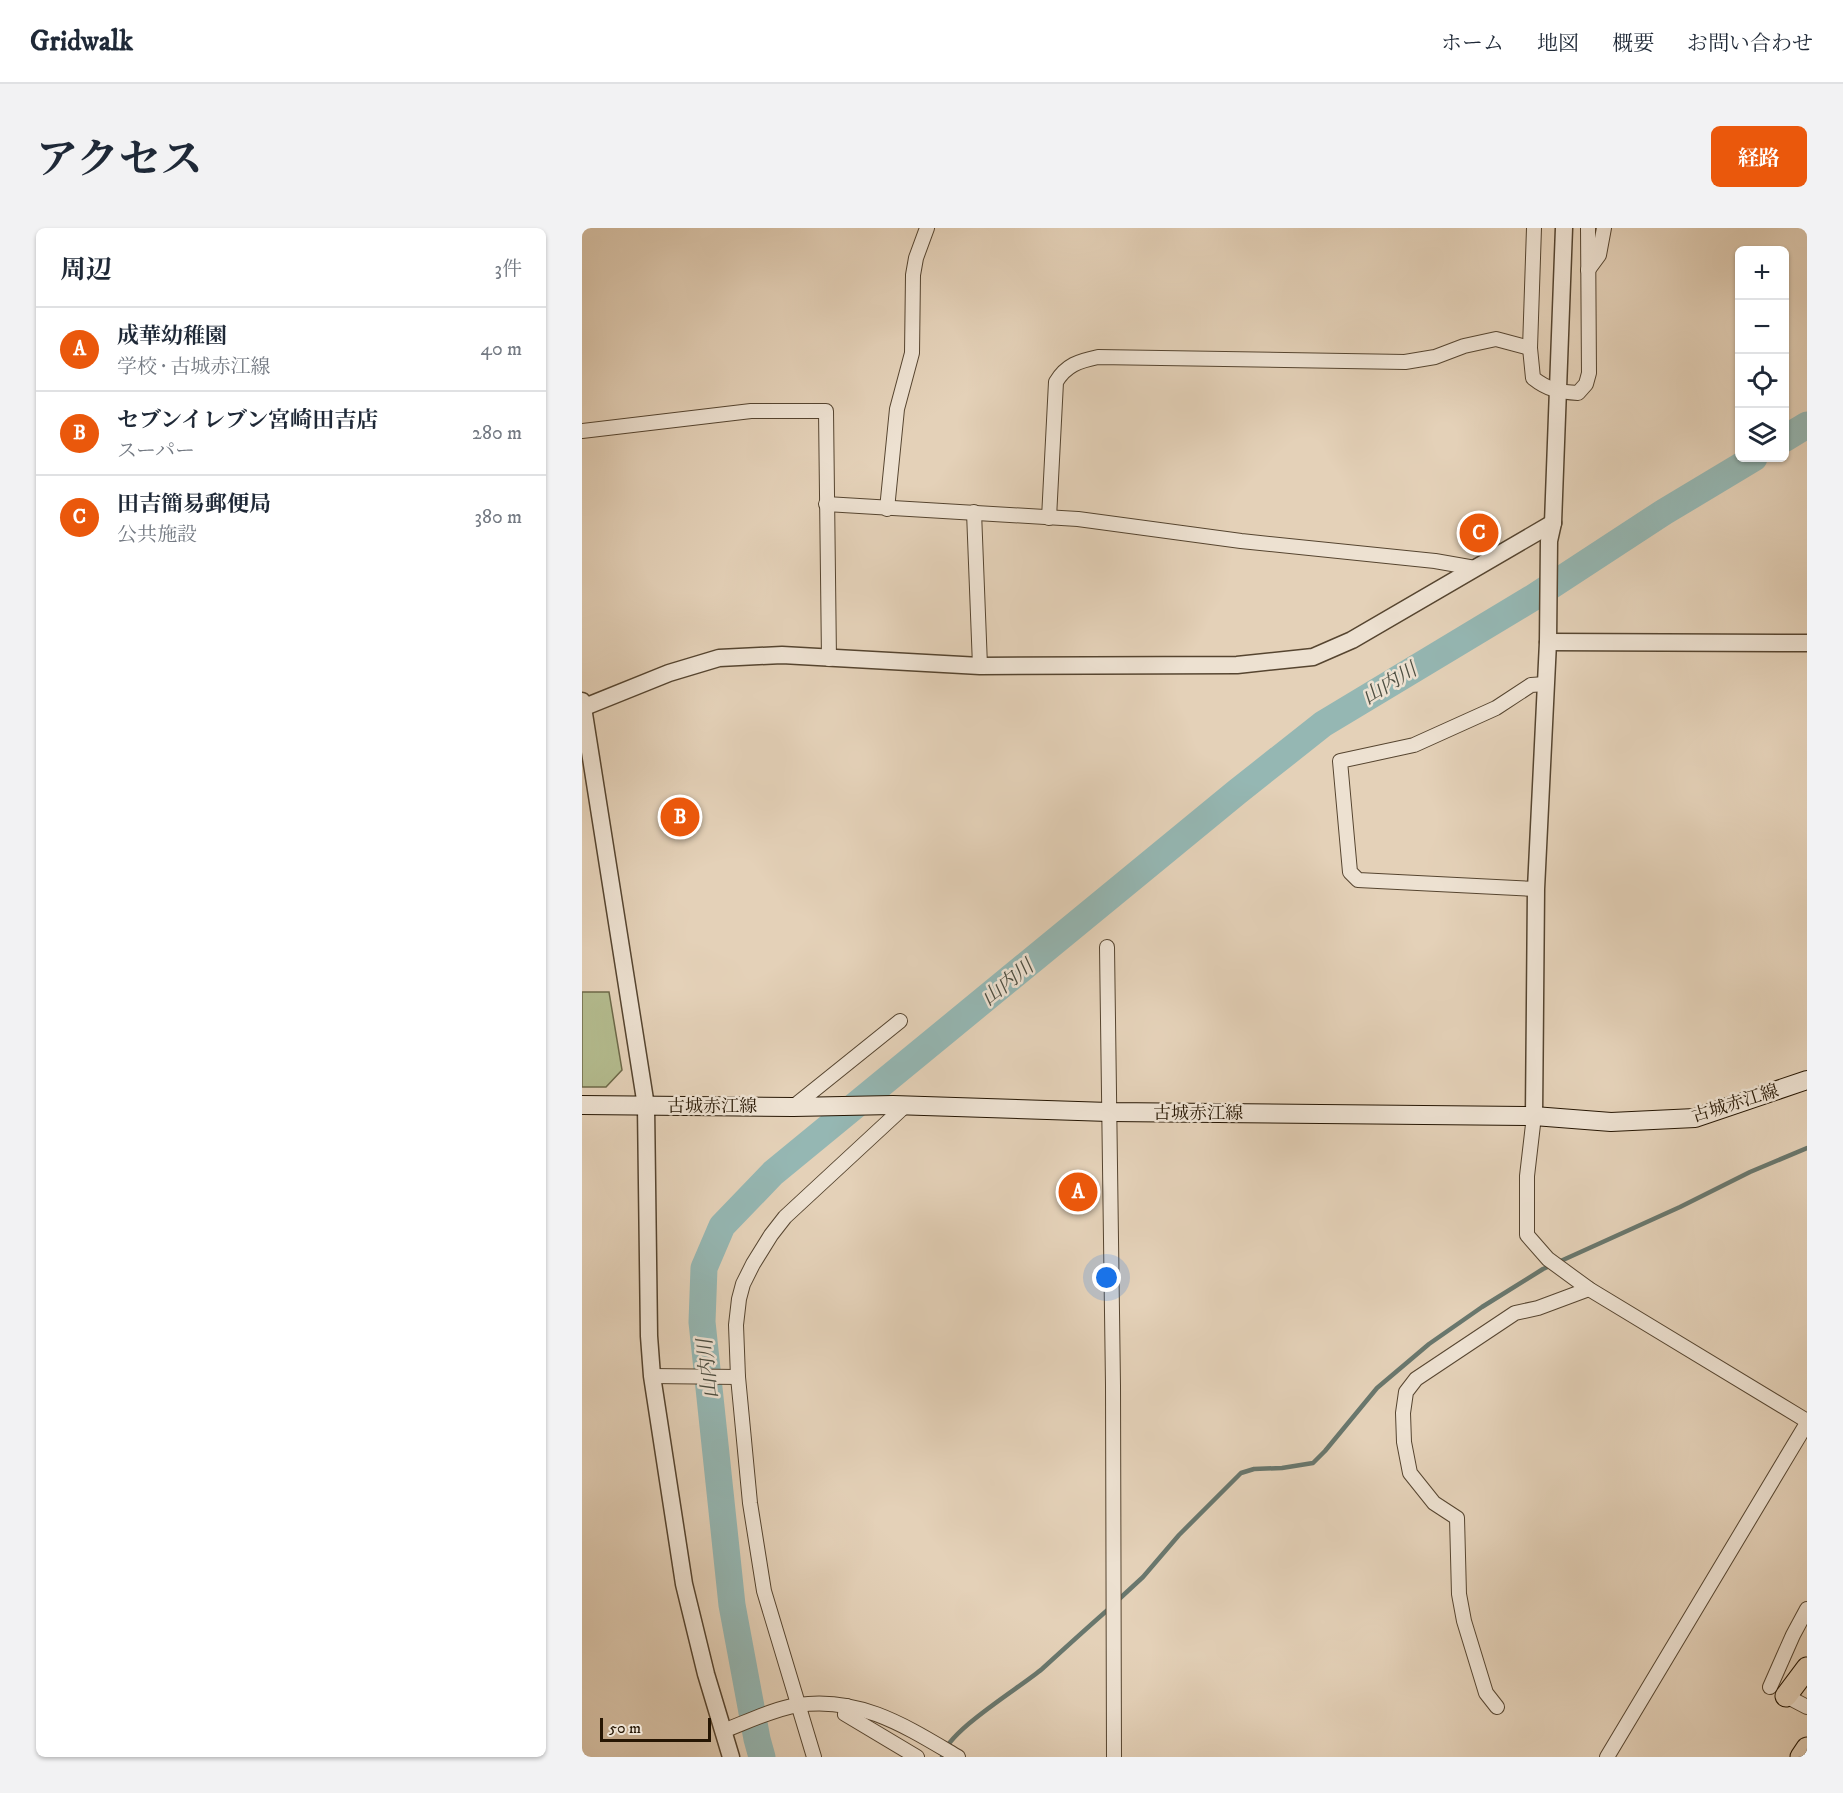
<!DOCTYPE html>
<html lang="ja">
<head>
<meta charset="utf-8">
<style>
	:root { --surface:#fff; --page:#f2f2f3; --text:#1f2937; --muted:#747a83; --line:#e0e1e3; --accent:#ea580c }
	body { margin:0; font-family:"IM FELL DW Pica","Noto Serif JP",serif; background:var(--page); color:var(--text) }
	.controls { position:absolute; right:18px; top:18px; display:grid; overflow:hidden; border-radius:9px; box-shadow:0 2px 4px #0004 }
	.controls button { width:54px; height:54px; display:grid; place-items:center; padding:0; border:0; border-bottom:2px solid var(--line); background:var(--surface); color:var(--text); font:30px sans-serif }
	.scale { position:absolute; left:18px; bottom:15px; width:111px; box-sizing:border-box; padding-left:6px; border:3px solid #261603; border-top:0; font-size:16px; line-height:21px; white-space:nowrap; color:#261603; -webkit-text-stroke:4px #ede1d1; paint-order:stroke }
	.you { position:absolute; left:525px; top:1050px; width:21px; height:21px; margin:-15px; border:4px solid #fff; border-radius:50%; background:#1a73e8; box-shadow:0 0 0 9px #1a73e833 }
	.badge { display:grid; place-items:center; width:39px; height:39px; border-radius:50%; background:var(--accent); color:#fff; font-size:20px; font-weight:700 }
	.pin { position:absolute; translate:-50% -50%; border:3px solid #fff; box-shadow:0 2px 6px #0006 }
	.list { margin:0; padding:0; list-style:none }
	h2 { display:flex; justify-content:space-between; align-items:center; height:78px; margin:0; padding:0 24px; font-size:26px }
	h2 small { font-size:20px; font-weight:400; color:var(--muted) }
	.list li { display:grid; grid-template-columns:39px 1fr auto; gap:18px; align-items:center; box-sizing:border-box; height:84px; padding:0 24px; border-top:2px solid var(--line) }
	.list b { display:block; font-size:22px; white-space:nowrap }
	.list p { margin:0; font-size:20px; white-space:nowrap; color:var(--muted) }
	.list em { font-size:20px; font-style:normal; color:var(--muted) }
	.icon { flex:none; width:33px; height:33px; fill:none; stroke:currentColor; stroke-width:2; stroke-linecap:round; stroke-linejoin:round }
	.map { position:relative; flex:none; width:1225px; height:1529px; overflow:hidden; border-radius:9px }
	header { display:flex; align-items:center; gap:36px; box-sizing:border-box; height:84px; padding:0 30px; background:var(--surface); border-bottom:2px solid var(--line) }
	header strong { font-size:28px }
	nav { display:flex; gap:33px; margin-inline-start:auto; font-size:21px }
	.intro { display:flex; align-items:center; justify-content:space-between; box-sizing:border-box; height:144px; padding:0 36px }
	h1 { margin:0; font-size:42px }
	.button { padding:15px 27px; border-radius:9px; background:var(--accent); color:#fff; font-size:21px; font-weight:700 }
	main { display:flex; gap:36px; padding:0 36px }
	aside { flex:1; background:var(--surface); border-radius:9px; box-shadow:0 2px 4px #0004 }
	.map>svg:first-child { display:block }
	.green { fill:#b4bc8f; stroke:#6d6949; stroke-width:1.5 }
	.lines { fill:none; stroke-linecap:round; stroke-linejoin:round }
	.stream { stroke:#69776d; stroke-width:4.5 }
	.river { stroke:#95b7b3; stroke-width:27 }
	.minor-casing { stroke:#564530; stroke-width:16 }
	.tertiary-casing { stroke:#564530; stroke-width:19 }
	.secondary-casing { stroke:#261603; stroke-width:20 }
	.primary-casing { stroke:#261603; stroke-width:23 }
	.minor { stroke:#ede1d1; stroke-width:14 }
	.tertiary { stroke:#ede1d1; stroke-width:16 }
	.secondary { stroke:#ede1d1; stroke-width:18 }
	.primary { stroke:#e4d1b8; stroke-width:21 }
	.labels { text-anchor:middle; stroke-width:5; stroke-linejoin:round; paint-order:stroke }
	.street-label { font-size:18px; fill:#261603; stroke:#ede1d1 }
	.water-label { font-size:20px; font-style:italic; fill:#4d4e41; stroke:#ede1d1 }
</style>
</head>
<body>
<header>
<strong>Gridwalk</strong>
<nav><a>ホーム</a><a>地図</a><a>概要</a><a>お問い合わせ</a></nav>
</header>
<div class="intro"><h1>アクセス</h1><a class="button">経路</a></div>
<main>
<aside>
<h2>周辺<small>3件</small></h2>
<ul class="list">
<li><span class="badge">A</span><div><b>成華幼稚園</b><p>学校 · 古城赤江線</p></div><em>40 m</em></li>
<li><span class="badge">B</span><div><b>セブンイレブン宮崎田吉店</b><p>スーパー</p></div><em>280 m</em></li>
<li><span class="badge">C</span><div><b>田吉簡易郵便局</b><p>公共施設</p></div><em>380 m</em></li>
</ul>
</aside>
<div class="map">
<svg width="1225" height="1529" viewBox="0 0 1225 1529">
	<rect width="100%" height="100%" fill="#e4d1b8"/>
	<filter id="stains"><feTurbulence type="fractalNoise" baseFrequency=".00333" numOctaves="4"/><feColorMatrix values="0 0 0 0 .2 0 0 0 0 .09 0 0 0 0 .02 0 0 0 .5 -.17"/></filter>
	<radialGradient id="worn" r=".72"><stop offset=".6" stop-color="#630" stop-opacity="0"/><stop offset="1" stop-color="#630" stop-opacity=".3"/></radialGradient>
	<polygon class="green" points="0,764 27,764 40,842 24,859 0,859"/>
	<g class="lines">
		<g class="stream">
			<polyline points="535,1373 561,1349 597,1307 659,1245 672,1241 700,1240 731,1235 743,1223 795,1160 847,1116 900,1079 961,1041 1098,979 1168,944 1225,920"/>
			<path d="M360,1529c5,-26 79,-70 100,-88 23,-21 46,-42 69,-62"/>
		</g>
		<g class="river">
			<polyline points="1202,211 1225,197"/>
			<polyline points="180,1529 175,1511 150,1377 120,1094 122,1040 140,998 191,945 655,564 741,496 952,369 1082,284 1172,230"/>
		</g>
		<defs>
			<g id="minor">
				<path d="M952,0l-4,120 3,30c15,12 27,14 45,15l8,-9 3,-11 -1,-145"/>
				<polyline points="1006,42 1017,27 1022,0"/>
				<polyline points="0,203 169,183 244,183 247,431"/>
				<polyline points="244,276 496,291 659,313 853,333 893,340"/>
				<polyline points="305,281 315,181 330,125 331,47 334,30 345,0"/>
				<polyline points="392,284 398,438"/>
				<path d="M467,290l7,-136c10,-17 23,-21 42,-25l307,5 30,-5 29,-11 32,-7 34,9"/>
				<polyline points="954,661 776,652 768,644 758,533 832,517 914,480 949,457 963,456"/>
				<polyline points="525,719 531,1157 532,1529"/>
				<polyline points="211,879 318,793"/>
				<polyline points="952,888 945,948 945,1007 966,1031 1007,1061 1225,1193"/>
				<polyline points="70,1148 156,1149"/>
				<polyline points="1188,1459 1211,1407 1225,1381"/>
				<polyline points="1204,1468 1225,1479"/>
				<polyline points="265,1478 263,1486 335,1529"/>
				<polyline points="915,1479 904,1465 882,1393 877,1366 875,1290 852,1275 828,1245 822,1214 821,1185 824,1164 834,1151 933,1085 956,1080 1007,1061"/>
				<path d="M141,1503c24,-9 50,-22 75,-26 62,-9 109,22 160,52"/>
				<polyline points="232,1529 182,1363 168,1275 156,1149 154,1097 157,1071 161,1056 171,1036 189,1007 203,989 324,877"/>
				<polyline points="1025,1529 1225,1195"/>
			</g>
			<g id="tertiary">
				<polyline points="966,414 1225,415"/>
				<polyline points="0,473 64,878 67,1108 70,1148 102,1356 124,1446 149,1529"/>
				<polyline points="0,480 87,445 137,430 200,427 398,438 655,437 731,429 770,412 971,295"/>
				<polyline points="952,888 954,661 966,414 967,313 971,295 982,0"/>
			</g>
			<polyline id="secondary" points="0,877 211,879 311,877 527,884 952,888 1029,894 1113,890 1225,852"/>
			<g id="primary">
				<polyline points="1204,1468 1225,1440"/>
				<polyline points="1219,1529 1225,1520"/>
			</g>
		</defs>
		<use href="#minor" class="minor-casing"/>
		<use href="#tertiary" class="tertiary-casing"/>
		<use href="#secondary" class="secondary-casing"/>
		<use href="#primary" class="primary-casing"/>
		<use href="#minor" class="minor"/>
		<use href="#tertiary" class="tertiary"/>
		<use href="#secondary" class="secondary"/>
		<use href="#primary" class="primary"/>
	</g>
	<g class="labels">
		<g class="street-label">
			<text transform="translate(1153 875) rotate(-17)" y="6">古城赤江線</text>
			<text x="130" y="884">古城赤江線</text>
			<text x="616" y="891">古城赤江線</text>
		</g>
		<g class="water-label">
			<text transform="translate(807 455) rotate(-32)" y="7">山内川</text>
			<text transform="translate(425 754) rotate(-39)" y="7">山内川</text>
			<text transform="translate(125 1141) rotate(-96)" y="7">山内川</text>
		</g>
	</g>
	<rect width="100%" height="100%" filter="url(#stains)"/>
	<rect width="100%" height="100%" fill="url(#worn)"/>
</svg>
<div class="controls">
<button>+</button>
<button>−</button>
<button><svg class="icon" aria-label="locate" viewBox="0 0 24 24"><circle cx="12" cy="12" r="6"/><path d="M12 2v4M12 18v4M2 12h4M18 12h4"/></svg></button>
<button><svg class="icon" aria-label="layers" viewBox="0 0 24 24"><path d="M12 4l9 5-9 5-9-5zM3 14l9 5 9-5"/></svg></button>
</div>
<div class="scale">50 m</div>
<div class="you"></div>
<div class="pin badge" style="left:496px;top:964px">A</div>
<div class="pin badge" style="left:98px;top:589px">B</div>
<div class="pin badge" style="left:897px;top:305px">C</div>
</div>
</main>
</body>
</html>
